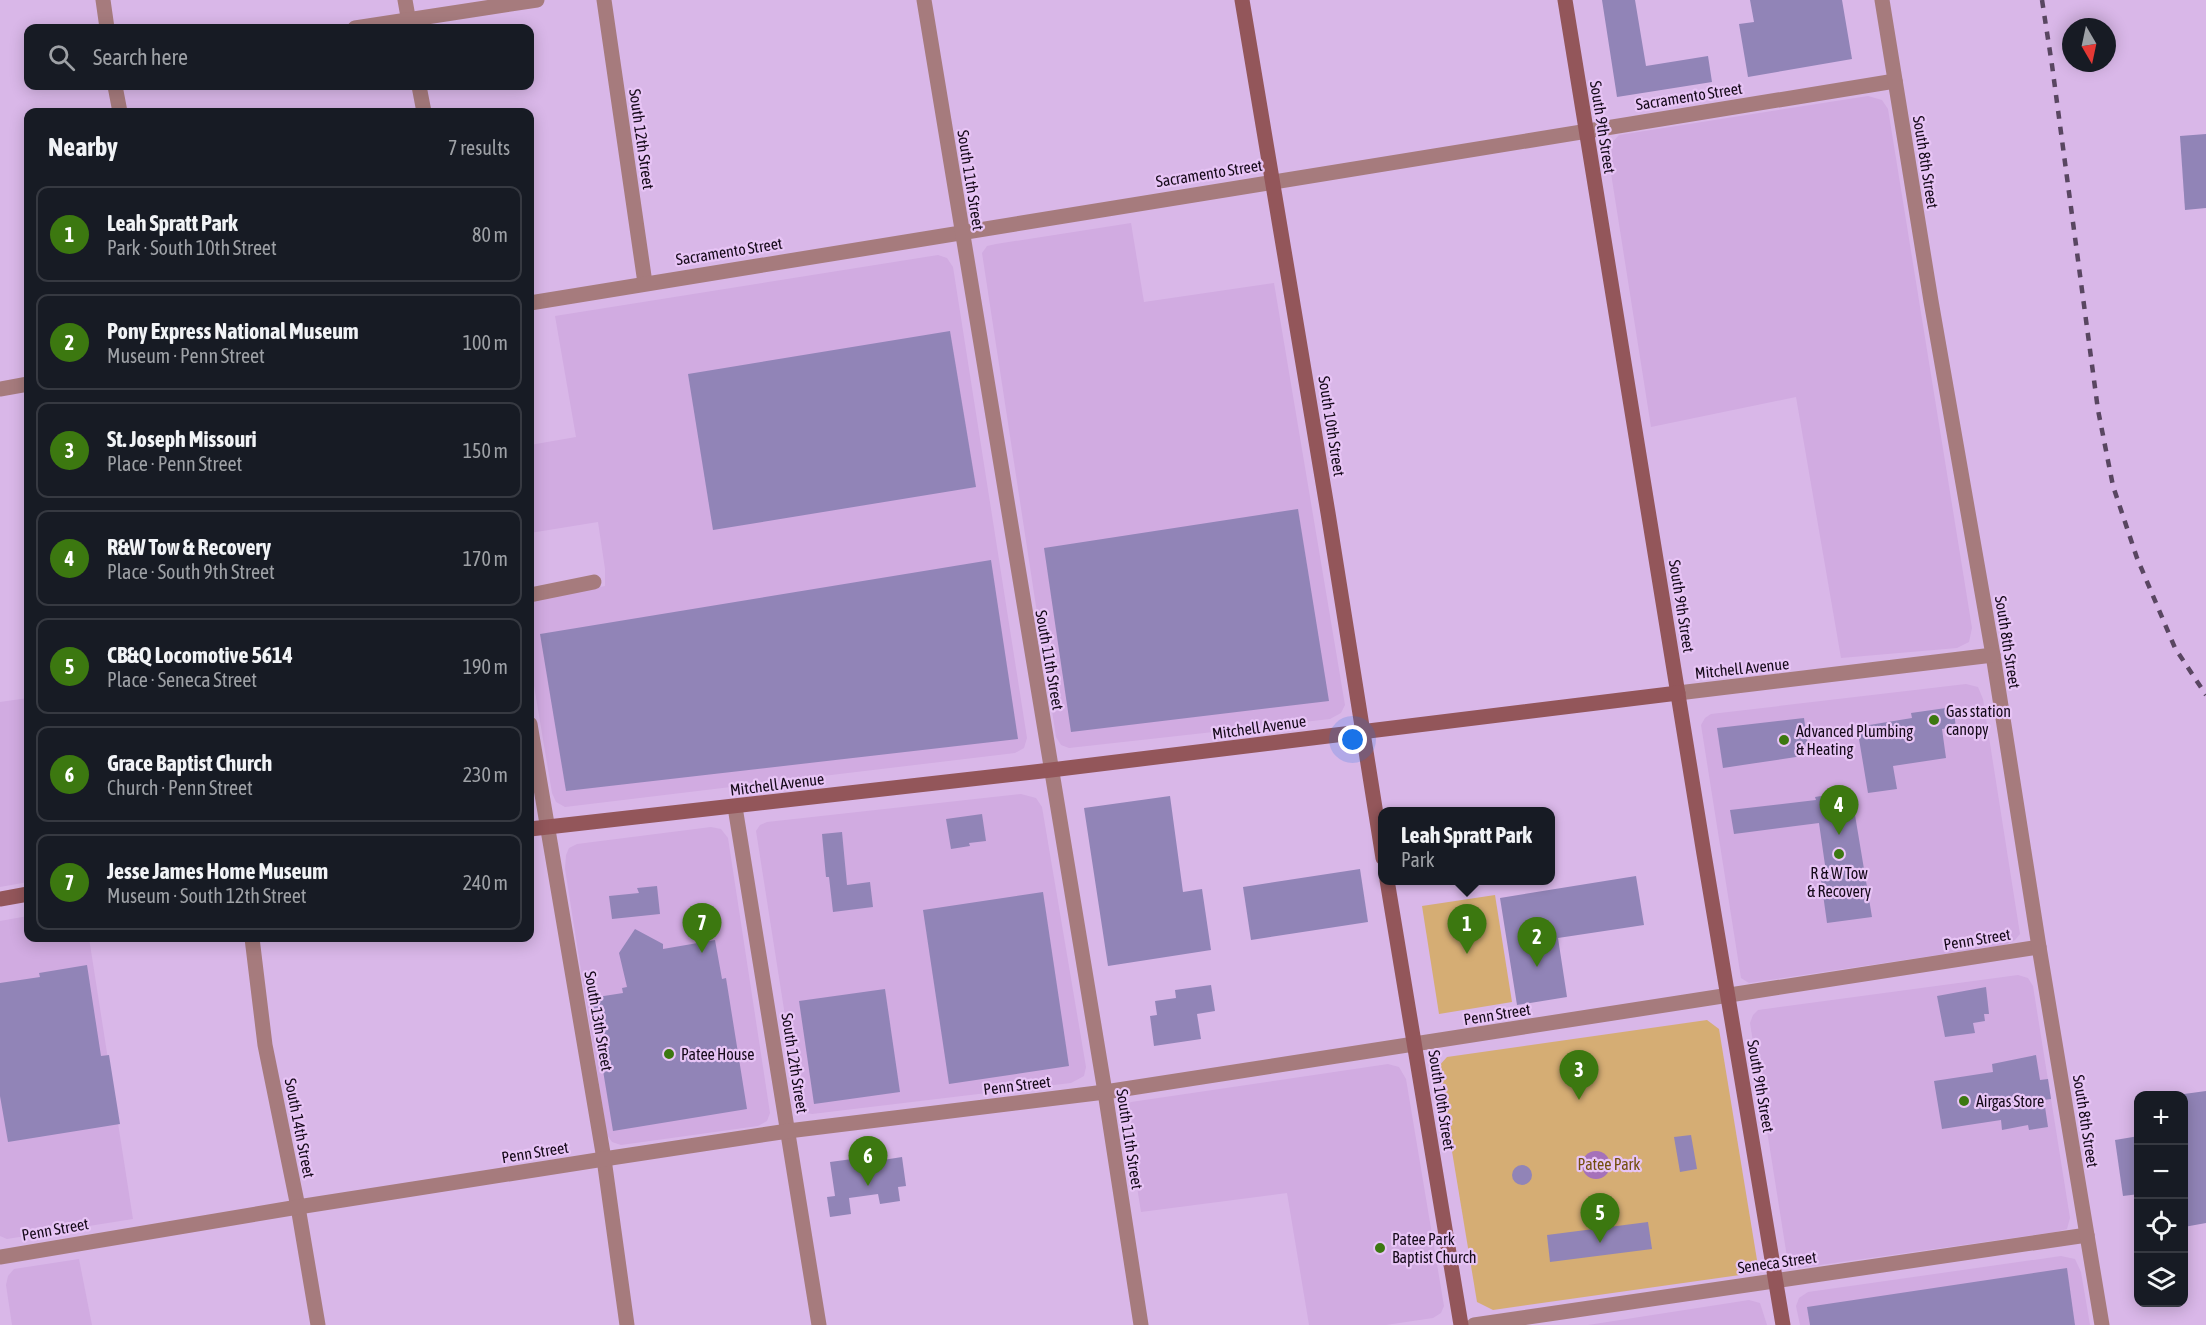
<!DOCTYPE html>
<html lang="en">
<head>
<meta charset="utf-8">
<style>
	:root { --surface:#171b24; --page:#242831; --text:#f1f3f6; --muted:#9ea1a6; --line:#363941; --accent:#3c7810 }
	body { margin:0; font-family:"Asap Condensed",sans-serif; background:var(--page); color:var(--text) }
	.controls { position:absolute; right:18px; bottom:18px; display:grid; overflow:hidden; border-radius:12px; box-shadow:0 3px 15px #0003 }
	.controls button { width:54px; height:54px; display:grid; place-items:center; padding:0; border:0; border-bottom:2px solid var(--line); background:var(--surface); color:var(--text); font:30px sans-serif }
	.compass { position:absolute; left:2062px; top:18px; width:54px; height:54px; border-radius:50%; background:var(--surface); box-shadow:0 3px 15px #0003; rotate:171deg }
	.you { position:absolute; left:1353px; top:740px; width:21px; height:21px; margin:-15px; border:4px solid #fff; border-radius:50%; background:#1a73e8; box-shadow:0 0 0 9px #1a73e833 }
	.badge { display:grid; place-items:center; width:39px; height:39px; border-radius:50%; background:var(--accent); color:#fff; font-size:20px; font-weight:700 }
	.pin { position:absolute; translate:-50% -50px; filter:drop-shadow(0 2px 3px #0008) }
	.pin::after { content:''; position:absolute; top:32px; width:21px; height:18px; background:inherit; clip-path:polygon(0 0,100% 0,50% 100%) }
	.popup { position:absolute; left:1378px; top:807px; width:177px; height:78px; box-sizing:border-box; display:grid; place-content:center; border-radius:12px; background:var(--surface); filter:drop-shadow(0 2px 4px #0005); font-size:20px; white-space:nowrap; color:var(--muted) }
	.popup b { font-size:22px; color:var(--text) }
	.popup::after { content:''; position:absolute; left:50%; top:100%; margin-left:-12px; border:12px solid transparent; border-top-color:var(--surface) }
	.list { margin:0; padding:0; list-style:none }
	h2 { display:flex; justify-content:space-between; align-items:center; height:78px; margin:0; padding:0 24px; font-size:26px }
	h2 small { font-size:20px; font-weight:400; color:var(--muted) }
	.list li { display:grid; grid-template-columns:39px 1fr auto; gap:18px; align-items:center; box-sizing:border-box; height:96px; margin:0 12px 12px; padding:0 12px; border:2px solid var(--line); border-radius:12px }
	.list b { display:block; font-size:22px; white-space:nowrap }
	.list p { margin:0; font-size:20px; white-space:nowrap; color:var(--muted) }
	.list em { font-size:20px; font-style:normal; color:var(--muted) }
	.icon { flex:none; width:33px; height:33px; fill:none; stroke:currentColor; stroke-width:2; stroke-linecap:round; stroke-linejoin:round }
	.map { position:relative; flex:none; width:2206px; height:1325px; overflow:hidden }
	.search { position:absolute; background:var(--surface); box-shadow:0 3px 15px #0003; left:24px; top:24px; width:510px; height:66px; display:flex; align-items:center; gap:15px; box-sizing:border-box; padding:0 21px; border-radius:12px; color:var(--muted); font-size:22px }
	.panel { position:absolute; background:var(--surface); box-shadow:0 3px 15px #0003; left:24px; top:108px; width:510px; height:834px; border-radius:12px }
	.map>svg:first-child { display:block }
	.built { fill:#d1abe1 }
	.green { fill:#d5ad74 }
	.water { fill:#a571ba }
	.building { fill:#9184b7 }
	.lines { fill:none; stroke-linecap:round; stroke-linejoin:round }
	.minor { stroke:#a67b7d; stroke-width:15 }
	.tertiary { stroke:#a67b7d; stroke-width:15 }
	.secondary { stroke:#93565a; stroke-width:15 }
	.rail { stroke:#594661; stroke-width:4.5; stroke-dasharray:8 8; stroke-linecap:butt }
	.poi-dot { fill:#3c7810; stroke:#e7c4f5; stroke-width:2 }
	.labels { text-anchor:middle; stroke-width:4.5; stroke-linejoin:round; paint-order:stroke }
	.street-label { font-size:16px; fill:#150919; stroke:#e7c4f5 }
	.poi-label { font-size:16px; fill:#150919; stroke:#e7c4f5; text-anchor:start }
	.park-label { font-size:16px; fill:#724e0d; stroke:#e7c4f5 }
</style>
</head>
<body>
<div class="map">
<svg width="2206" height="1325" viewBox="0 0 2206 1325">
	<rect width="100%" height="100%" fill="#d9b7e8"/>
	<g class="built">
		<polygon points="1868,96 1882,100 1888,109 1972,628 1969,642 1957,648 1841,658 1796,397 1651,427 1607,148 1619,135"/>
		<polygon points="1131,223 1144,302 1274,283 1345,705 1341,713 1330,719 1069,748 1061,745 1056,737 982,253 987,246 996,244"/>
		<polygon points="938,255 947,258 953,267 1027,738 1024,748 1015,753 565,807 556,802 552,793 530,662 530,601 605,586 605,569 598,522 530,533 530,445 576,437 555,316"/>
		<polygon points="1966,684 1978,687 1983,699 2020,934 2015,940 2005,945 1749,983 1741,978 1701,725 1705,718 1711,714"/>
		<polygon points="28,698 28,882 0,887 0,702"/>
		<polygon points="1021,794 1036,798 1042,807 1086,1067 1084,1076 1071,1083 812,1114 802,1112 799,1105 756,831 760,825 767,822"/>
		<polygon points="711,827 721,829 728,838 770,1113 767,1121 758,1126 621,1145 612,1142 607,1135 565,869 566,855 569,848 577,844"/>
		<polygon points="28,916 28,938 89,938 133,1219 7,1239 0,1236 0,921"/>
		<polygon points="2018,975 2028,978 2033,986 2070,1218 2067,1229 2056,1232 1799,1268 1791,1264 1787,1257 1750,1023 1753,1015 1758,1010"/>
		<polygon points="1388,1064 1399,1067 1406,1079 1444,1306 1441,1313 1433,1318 1386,1325 1309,1325 1287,1193 1141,1212 1125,1111 1126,1105 1131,1102"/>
		<polygon points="2061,1256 2075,1259 2081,1272 2090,1325 1800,1325 1796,1306 1799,1298 1808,1292"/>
		<polygon points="79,1259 92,1325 12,1325 6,1285 8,1276 14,1269"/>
		<polygon points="1749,1300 1760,1303 1767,1325 1588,1325"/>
	</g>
	<g class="green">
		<polygon points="1495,895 1512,1002 1439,1014 1422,906"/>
		<polygon points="1707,1020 1719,1029 1758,1266 1754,1273 1493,1310 1477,1302 1438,1067 1447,1057"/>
	</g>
	<circle class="water" cx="1596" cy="1165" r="14"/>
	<g class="building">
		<polygon points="1602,0 1635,0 1646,66 1708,56 1712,82 1617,97"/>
		<polygon points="1750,0 1842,0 1852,59 1748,77 1739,24 1754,22"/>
		<polygon points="2206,134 2206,208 2185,210 2180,136"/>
		<polygon points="950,331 976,487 713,530 688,374"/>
		<polygon points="1298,509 1329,701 1071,732 1044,548"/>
		<polygon points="991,560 1018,739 566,791 540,634"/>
		<polygon points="1953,707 1956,727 1942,729 1946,758 1893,766 1897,789 1868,793 1857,727 1912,718 1911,713"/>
		<polygon points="1804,718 1809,755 1723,768 1717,728"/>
		<polygon points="1851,791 1872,917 1827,923 1821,880 1827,879 1819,823 1734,834 1730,810 1816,800 1815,797"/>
		<polygon points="1170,796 1183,892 1202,889 1211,950 1108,966 1084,808"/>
		<polygon points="982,814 986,841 969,843 970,846 951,849 946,819"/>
		<polygon points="842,832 847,885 870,882 873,907 833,912 829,877 826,877 822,834"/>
		<polygon points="1360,869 1368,922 1251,940 1243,887"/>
		<polygon points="1636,876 1644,925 1558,938 1567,997 1517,1005 1500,898"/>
		<polygon points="657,886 660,914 612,919 609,896 639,893 637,888"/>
		<polygon points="1043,892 1069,1066 949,1084 923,910"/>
		<polygon points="635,929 663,944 663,949 715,940 722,979 726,978 747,1109 613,1131 591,998 623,993 622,988 627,987 619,953"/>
		<polygon points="87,965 101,1056 109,1055 120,1124 8,1142 0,1096 0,983 40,977 39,973"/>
		<polygon points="1211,985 1215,1011 1197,1014 1201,1039 1154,1046 1150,1016 1157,1015 1155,1001 1176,998 1175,990"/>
		<polygon points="1986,987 1989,1014 1984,1014 1985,1021 1973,1023 1975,1033 1945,1037 1937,996"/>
		<polygon points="885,989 900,1092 814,1104 799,1001"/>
		<polygon points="2036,1055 2040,1080 2048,1079 2051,1099 2044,1100 2048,1127 2029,1130 2028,1125 2002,1130 2001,1120 1942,1129 1934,1081 1993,1072 1992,1064"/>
		<polygon points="2206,1091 2206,1223 2184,1227 2184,1094"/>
		<polygon points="1691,1135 1697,1169 1680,1172 1674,1137"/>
		<polygon points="2139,1136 2139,1194 2123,1196 2115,1140"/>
		<polygon points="882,1155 883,1160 902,1157 906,1186 898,1187 900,1201 880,1204 878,1194 849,1198 851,1214 830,1217 827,1197 835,1196 830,1162"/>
		<circle cx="1522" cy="1175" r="10"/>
		<polygon points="1648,1222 1652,1249 1550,1262 1547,1235"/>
		<polygon points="2067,1268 2075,1325 1810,1325 1807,1307"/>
	</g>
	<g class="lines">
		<g class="minor">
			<polyline points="103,0 107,28"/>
			<polyline points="405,0 410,28"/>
			<polyline points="604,0 645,283"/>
			<polyline points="355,28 537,0"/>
			<polyline points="115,86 120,112"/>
			<polyline points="419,86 424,112"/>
			<polyline points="530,303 1895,81"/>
			<polyline points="0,389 28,384"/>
			<polyline points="530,595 594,582"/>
			<polyline points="530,724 604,1159 627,1325"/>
			<polyline points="735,807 819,1325"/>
			<polyline points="252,938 265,1045 298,1207 318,1325"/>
			<polyline points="0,1257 298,1207 604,1159 788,1131 1105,1092 2039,947"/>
			<polyline points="1474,1325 2087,1235"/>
		</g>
		<g class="tertiary">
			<polyline points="924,0 1105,1092 1141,1325"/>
			<polyline points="1882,0 1931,301 1993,655 2039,947 2102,1325"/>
			<polyline points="1678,693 1993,655"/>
		</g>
		<g class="secondary">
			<polyline points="1242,0 1328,513 1383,858"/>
			<polyline points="1565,0 1704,854 1783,1325"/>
			<polyline points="530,829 1051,770 1678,693"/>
			<polyline points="1387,880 1461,1325"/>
			<polyline points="0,899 28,894"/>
		</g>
		<polyline class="rail" points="2042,0 2052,65 2098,410 2113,486 2137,558 2175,648 2206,695"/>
	</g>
	<g class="poi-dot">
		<circle cx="1934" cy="720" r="6"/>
		<circle cx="1784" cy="740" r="6"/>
		<circle cx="1839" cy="854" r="6"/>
		<circle cx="669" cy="1054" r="6"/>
		<circle cx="1964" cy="1101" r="6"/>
		<circle cx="1380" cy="1248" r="6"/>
	</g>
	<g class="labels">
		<g class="street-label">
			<text transform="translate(1689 96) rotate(-9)" y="6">Sacramento Street</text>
			<text transform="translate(1603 127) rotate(81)" y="6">South 9th Street</text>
			<text transform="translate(642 139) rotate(82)" y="6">South 12th Street</text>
			<text transform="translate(1926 162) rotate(81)" y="6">South 8th Street</text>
			<text transform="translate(1209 173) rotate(-9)" y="6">Sacramento Street</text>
			<text transform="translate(971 180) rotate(81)" y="6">South 11th Street</text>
			<text transform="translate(729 251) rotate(-9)" y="6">Sacramento Street</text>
			<text transform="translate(1332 426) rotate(81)" y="6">South 10th Street</text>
			<text transform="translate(1682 606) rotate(81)" y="6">South 9th Street</text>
			<text transform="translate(2008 642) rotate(81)" y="6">South 8th Street</text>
			<text transform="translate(1050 660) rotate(80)" y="6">South 11th Street</text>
			<text transform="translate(1742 668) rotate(-6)" y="6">Mitchell Avenue</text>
			<text transform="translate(1259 727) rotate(-8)" y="6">Mitchell Avenue</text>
			<text transform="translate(777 784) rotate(-7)" y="6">Mitchell Avenue</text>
			<text transform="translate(1977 939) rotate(-9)" y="6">Penn Street</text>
			<text transform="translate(1497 1014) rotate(-9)" y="6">Penn Street</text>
			<text transform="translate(599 1021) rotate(80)" y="6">South 13th Street</text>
			<text transform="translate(795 1063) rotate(81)" y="6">South 12th Street</text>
			<text transform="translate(1017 1085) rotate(-7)" y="6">Penn Street</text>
			<text transform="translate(1761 1086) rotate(80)" y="6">South 9th Street</text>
			<text transform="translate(1442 1100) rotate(81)" y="6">South 10th Street</text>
			<text transform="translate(2086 1121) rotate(81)" y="6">South 8th Street</text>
			<text transform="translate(300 1128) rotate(79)" y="6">South 14th Street</text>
			<text transform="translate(1130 1139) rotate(81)" y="6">South 11th Street</text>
			<text transform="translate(535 1152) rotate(-9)" y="6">Penn Street</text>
			<text transform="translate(55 1229) rotate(-10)" y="6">Penn Street</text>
			<text transform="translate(1777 1262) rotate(-8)" y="6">Seneca Street</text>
		</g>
		<g class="poi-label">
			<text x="1946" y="717">Gas station<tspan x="1946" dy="18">canopy</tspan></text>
			<text x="1796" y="737">Advanced Plumbing<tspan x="1796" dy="18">&amp; Heating</tspan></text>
			<text x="1839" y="879" text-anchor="middle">R &amp; W Tow<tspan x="1839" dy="18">&amp; Recovery</tspan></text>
			<text x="681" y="1060">Patee House</text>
			<text x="1976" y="1107">Airgas Store</text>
			<text x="1392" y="1245">Patee Park<tspan x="1392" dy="18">Baptist Church</tspan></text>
		</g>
		<g class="park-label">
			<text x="1609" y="1170">Patee Park</text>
		</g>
	</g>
</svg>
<div class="controls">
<button>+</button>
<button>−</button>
<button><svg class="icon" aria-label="locate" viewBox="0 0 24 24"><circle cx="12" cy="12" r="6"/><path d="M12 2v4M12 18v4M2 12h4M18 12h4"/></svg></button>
<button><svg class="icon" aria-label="layers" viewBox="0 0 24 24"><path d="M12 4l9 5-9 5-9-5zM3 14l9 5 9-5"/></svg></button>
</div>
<svg class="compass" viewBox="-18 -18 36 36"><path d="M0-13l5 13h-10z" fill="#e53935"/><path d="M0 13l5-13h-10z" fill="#9ea1a6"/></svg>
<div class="you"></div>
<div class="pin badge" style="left:1467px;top:954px">1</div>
<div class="popup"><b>Leah Spratt Park</b>Park</div>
<div class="pin badge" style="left:1537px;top:967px">2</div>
<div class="pin badge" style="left:1579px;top:1100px">3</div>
<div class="pin badge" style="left:1839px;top:835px">4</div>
<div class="pin badge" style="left:1600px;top:1243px">5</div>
<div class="pin badge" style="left:868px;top:1186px">6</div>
<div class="pin badge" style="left:702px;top:953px">7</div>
<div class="search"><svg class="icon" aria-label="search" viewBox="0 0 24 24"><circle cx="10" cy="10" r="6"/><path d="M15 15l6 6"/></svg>Search here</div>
<section class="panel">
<h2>Nearby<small>7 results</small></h2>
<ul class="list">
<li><span class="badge">1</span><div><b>Leah Spratt Park</b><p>Park · South 10th Street</p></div><em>80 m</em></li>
<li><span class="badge">2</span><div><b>Pony Express National Museum</b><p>Museum · Penn Street</p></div><em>100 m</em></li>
<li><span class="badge">3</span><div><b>St. Joseph Missouri</b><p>Place · Penn Street</p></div><em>150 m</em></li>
<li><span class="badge">4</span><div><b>R&amp;W Tow &amp; Recovery</b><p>Place · South 9th Street</p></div><em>170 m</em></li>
<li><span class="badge">5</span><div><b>CB&amp;Q Locomotive 5614</b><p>Place · Seneca Street</p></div><em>190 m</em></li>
<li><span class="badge">6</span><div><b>Grace Baptist Church</b><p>Church · Penn Street</p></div><em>230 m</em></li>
<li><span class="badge">7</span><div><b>Jesse James Home Museum</b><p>Museum · South 12th Street</p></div><em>240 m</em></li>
</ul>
</section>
</div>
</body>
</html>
